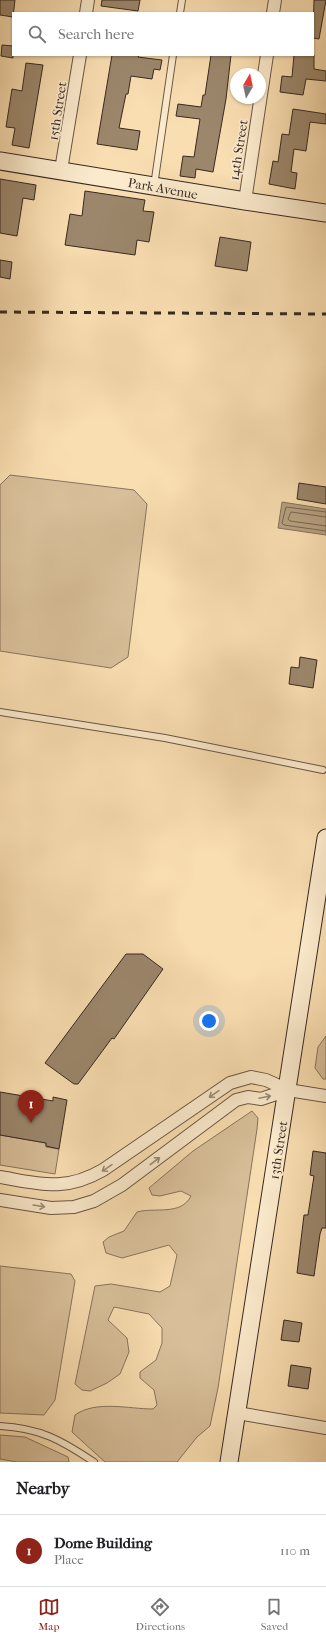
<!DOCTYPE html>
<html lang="en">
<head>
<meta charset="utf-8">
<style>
	:root { --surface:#fff; --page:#f6f6f6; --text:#202124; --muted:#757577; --line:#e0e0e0; --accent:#8f2418 }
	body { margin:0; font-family:"IM FELL French Canon",serif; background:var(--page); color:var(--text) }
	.compass { position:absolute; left:230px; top:68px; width:36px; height:36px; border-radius:50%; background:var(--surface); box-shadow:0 1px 3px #0004; rotate:9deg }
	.you { position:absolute; left:209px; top:1021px; width:14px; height:14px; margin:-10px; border:3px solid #fff; border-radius:50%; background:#1a73e8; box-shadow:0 0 0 6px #1a73e833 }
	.badge { display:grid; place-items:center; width:26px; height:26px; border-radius:50%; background:var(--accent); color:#fff; font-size:13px; font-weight:700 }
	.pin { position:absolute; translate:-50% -33px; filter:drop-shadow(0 1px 2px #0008) }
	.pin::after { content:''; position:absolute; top:21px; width:14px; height:12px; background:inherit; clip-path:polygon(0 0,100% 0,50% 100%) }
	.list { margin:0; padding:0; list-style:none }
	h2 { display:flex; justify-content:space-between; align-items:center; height:52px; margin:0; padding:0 16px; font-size:17px }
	h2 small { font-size:13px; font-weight:400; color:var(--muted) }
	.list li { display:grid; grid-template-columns:26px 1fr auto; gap:12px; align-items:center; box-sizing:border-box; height:72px; padding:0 16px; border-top:1px solid var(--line) }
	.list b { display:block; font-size:15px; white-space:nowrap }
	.list p { margin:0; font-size:13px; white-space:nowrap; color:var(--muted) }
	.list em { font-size:13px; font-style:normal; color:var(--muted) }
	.icon { flex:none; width:22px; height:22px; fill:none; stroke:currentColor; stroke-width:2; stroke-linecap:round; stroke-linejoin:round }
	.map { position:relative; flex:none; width:326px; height:1462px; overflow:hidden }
	.search { position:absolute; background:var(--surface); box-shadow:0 1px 3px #0004; left:12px; right:12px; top:12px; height:44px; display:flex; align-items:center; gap:10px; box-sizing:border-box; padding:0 14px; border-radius:0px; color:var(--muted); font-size:15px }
	.sheet { height:124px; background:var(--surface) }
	nav { display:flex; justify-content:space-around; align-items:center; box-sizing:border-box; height:56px; border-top:1px solid var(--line); background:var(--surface); font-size:11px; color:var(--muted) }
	nav a { display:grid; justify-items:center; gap:2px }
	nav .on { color:var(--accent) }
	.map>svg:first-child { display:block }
	.green { fill:#d8bf99; stroke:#88745d }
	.water { fill:#b7a080; stroke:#84705a }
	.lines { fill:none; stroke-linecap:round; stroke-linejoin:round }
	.shore { stroke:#776450; stroke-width:1 }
	.building { fill:#9c876c; stroke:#372921 }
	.lane-casing { stroke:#685645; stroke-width:8 }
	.street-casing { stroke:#685645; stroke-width:14 }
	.secondary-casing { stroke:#372921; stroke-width:19 }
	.lane { stroke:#fbeacc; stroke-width:6 }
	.street { stroke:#fbeacc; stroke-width:12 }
	.secondary { stroke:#fbeacc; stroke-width:17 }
	.rail { stroke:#372921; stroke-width:3; stroke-dasharray:7 7; stroke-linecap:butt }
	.oneway { stroke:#998a76 }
	.labels { text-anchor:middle; stroke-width:3.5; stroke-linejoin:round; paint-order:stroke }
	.street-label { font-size:13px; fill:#372921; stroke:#fbeacc }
</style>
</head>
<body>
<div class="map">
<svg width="326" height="1462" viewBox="0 0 326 1462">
	<rect width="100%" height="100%" fill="#f9deb1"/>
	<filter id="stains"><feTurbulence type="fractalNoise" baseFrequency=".005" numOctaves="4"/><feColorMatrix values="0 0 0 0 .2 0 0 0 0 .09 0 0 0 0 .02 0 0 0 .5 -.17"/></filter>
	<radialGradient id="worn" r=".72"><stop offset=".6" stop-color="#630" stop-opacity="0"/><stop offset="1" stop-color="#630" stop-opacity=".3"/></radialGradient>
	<g class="green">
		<polygon points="10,475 134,490 147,504 128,657 111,668 0,651 0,485"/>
		<polygon points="326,1036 326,1079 323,1079 315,1068 318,1047"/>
		<path d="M252,1111l6,7 -1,11 -39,259 -8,38 -13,11 -20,25h-72l-33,-30 3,-17c21,-15 54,-6 78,-6l4,-4 -3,-15 -14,-12v-6l16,-12 6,-17v-15l-13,-14 -35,-7 -6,13 19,18 2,14 -9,22 -13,9 -17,8 -8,-1 -7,-6 20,-98 16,-2 49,8 10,-6 7,-31 -8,-10 -47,13 -16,-5 -3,-11 6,-5 15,-6 13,-19c18,-5 44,4 54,-16l-10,-5 -21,5 -8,-1 -3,-7 44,-37z"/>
		<polygon points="0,1135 46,1143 46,1147 59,1149 55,1174 0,1165"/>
		<polygon points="0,1266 71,1274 75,1281 55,1400 44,1415 0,1413"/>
		<polygon points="0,1435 25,1437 68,1457 69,1462 17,1462 0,1459"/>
	</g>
	<polygon class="water" points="282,502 326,509 326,535 278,528"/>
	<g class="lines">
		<g class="shore">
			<polyline points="326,512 286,507 282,523 284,525 326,531"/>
			<polyline points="326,517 291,512 288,519 290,521 326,526"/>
		</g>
	</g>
	<g class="building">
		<polygon points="0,0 15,0 13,17 0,15"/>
		<polygon points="102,0 140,0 138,11 101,6"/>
		<polygon points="314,0 326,0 319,39 313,38"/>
		<polygon points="2,45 13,46 13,58 1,56"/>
		<polygon points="112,55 139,55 138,57 162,60 160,70 154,69 152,79 131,76 128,94 126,94 119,128 140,131 137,150 97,144"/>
		<polygon points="211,55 231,55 226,99 213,172 196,169 195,178 180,176 183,156 194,157 200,119 176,116 178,104 201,107 203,95 205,95"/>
		<polygon points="294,55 314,55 314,69 326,71 326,81 306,79 303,95 280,92 282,76 292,77"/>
		<polygon points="26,63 43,65 29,148 12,145 15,128 6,127 12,89 22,91"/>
		<polygon points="293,109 326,114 326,124 310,122 306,151 294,149 291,172 297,173 295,189 269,184 273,161 278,162 282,134 289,135"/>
		<polygon points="0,179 36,185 34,200 23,198 17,236 0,233"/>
		<polygon points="85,191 145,200 143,211 154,212 149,242 137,240 135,255 65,245 70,214 82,216"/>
		<polygon points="220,237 251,242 247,271 215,266"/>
		<polygon points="0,260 12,262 10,279 0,277"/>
		<polygon points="299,483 326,487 326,504 297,499"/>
		<polygon points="300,657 317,660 313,688 289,684 291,667 299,668"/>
		<polygon points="126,954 143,954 163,969 114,1039 112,1038 78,1084 74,1084 45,1063"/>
		<polygon points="0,1092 53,1101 53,1097 67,1100 59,1149 46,1146 46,1143 0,1135"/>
		<polygon points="313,1151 326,1153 326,1228 322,1228 320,1234 314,1276 297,1273 304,1215 308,1215 314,1176 310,1175"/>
		<polygon points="284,1320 302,1323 299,1342 281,1340"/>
		<polygon points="291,1365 311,1368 308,1389 288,1386"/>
	</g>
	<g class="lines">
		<defs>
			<g id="lane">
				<polyline points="180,13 182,0"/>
				<polyline points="154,186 173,55"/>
				<polyline points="0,712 165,738 323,770"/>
				<path d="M0,1426c40,2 61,14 94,36"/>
			</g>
			<g id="street">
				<polyline points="86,13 88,0"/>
				<polyline points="273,13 275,0"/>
				<polyline points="61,170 80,55"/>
				<polyline points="245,201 267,55"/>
				<path d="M0,1177c41,7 65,15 103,-7l127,-87 21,-6 15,3 22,10 38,6"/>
				<polyline points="0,1200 51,1208 74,1207 94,1201 122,1185 236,1100 248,1097 261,1099 288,1090"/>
				<polyline points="237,1413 326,1428"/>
			</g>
			<g id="secondary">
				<polyline points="0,161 245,201 326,213"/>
				<polyline points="229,1462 326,838"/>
			</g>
		</defs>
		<use href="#lane" class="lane-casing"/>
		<use href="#street" class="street-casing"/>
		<use href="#secondary" class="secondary-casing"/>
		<use href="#lane" class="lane"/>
		<use href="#street" class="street"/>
		<use href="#secondary" class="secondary"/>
		<polyline class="rail" points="0,312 326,314"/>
	</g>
	<defs><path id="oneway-shaft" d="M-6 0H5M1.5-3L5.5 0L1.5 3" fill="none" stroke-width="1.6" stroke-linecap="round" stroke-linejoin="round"/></defs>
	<g class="oneway">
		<use href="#oneway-shaft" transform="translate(214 1094) rotate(145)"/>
		<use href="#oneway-shaft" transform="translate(265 1097) rotate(-12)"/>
		<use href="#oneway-shaft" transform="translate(155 1161) rotate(-37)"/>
		<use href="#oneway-shaft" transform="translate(107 1168) rotate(146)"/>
		<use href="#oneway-shaft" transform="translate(39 1206) rotate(9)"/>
	</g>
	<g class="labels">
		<g class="street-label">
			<text transform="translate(57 111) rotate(-81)" y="5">15th Street</text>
			<text transform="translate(238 150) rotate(-81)" y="5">14th Street</text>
			<text transform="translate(163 188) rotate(10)" y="5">Park Avenue</text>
			<text transform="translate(278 1150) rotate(-81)" y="5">13th Street</text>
		</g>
	</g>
	<rect width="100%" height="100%" filter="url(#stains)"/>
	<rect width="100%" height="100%" fill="url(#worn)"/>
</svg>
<svg class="compass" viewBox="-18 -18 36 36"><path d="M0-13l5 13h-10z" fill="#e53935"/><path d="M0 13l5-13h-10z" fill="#757577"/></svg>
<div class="you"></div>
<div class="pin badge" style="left:31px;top:1123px">1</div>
<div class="search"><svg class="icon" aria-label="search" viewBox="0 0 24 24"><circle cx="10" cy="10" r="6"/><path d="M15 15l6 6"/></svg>Search here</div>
</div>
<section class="sheet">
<h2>Nearby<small></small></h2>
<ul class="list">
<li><span class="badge">1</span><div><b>Dome Building</b><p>Place</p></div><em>110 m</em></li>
</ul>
</section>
<nav>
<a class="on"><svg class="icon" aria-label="map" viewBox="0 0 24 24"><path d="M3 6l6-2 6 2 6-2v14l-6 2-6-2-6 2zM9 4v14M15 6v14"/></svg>Map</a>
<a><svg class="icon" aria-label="directions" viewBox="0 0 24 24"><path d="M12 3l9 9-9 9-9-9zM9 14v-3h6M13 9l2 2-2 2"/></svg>Directions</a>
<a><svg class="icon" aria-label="saved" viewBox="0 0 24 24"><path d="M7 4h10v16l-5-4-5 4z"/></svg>Saved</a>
</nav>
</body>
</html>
